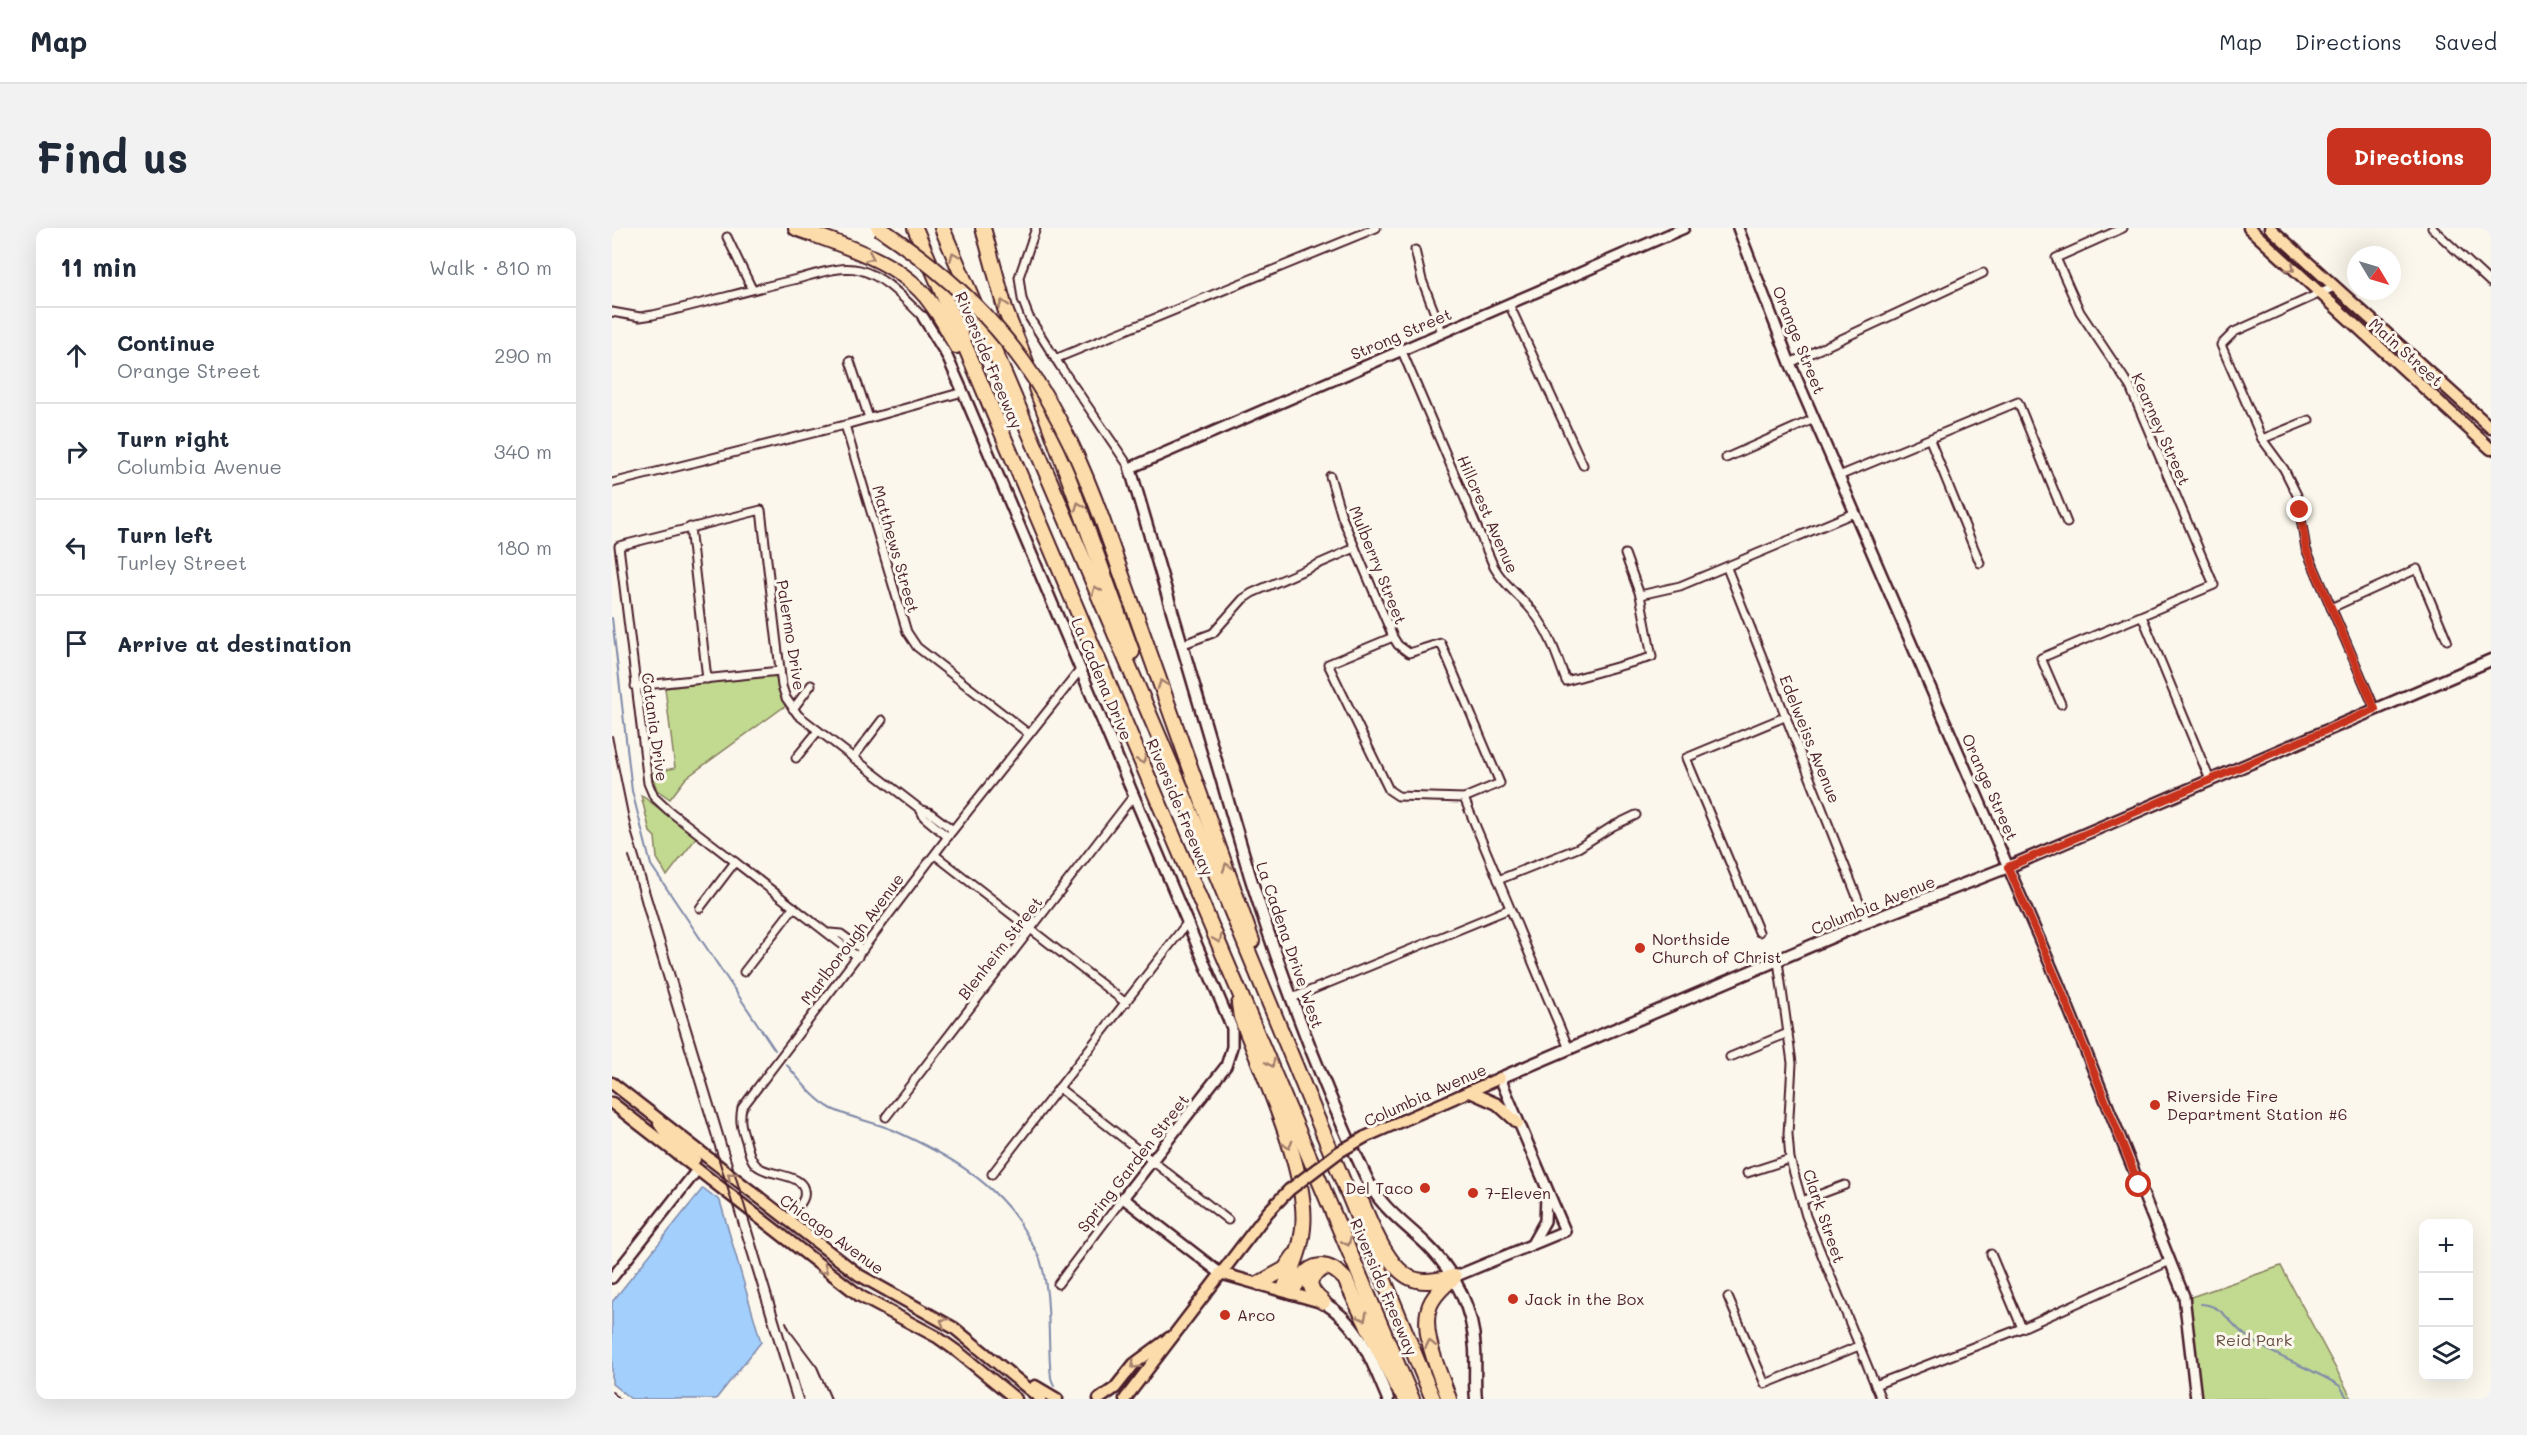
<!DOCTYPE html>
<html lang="en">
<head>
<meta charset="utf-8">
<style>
	:root { --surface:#fff; --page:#f2f2f3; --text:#1f2937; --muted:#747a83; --line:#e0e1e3; --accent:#c8321e }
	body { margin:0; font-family:Mali,sans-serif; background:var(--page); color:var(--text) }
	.controls { position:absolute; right:18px; bottom:18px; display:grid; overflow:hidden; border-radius:12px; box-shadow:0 6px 24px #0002 }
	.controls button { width:54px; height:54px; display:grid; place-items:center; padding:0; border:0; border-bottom:2px solid var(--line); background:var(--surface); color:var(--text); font:30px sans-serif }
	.compass { position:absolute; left:1735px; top:18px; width:54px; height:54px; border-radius:50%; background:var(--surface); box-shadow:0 6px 24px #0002; rotate:128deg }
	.stop { position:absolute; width:18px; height:18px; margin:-14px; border:4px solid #c8321e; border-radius:50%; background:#fff }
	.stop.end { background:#c8321e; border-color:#fff; box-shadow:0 2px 6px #0008 }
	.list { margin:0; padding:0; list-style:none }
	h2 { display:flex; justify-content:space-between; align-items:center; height:78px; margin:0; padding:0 24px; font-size:26px }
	h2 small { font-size:20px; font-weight:400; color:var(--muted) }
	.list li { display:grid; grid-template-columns:39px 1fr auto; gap:18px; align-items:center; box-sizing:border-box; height:96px; padding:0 24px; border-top:2px solid var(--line) }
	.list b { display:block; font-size:22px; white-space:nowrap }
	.list p { margin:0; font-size:20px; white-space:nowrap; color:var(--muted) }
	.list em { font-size:20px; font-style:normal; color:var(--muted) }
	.icon { flex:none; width:33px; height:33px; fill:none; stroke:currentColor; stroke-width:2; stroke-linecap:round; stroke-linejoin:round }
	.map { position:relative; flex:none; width:1879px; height:1171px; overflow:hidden; border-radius:12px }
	header { display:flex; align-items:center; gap:36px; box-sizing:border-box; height:84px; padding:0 30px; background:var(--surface); border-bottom:2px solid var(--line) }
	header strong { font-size:28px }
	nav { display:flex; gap:33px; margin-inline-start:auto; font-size:21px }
	.intro { display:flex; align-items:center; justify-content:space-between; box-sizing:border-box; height:144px; padding:0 36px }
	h1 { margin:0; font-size:42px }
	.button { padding:15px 27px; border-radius:12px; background:var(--accent); color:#fff; font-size:21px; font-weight:700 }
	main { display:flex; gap:36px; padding:0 36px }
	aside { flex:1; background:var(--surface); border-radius:12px; box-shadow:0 6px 24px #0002 }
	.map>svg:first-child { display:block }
	.green { fill:#c1da90; stroke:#867c5e; stroke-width:1.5 }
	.water { fill:#a3cffd; stroke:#7f89a9; stroke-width:1.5 }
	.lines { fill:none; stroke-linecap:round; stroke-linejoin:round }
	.stream { stroke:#7f89a9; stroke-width:2 }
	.minor-casing { stroke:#4a1f2b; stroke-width:11 }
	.tertiary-casing { stroke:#4a1f2b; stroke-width:14 }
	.secondary-casing { stroke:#4a1f2b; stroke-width:15 }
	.primary-casing { stroke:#4a1f2b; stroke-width:15 }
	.motorway-casing { stroke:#4a1f2b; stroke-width:18 }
	.minor { stroke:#fbf7ec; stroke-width:7 }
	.tertiary { stroke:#fbf7ec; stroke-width:9 }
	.secondary { stroke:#fbf7ec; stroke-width:10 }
	.primary { stroke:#fddcac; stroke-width:10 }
	.motorway { stroke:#fddcac; stroke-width:14 }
	.rail { stroke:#4a1f2b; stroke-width:2 }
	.primary-bridge-casing { stroke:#4a1f2b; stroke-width:15; stroke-linecap:butt }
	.motorway-bridge-casing { stroke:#4a1f2b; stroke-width:18; stroke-linecap:butt }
	.primary-bridge { stroke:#fddcac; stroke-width:10 }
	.motorway-bridge { stroke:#fddcac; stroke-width:14 }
	.oneway { stroke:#a47e6c }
	.route { stroke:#c8321e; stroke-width:8 }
	.poi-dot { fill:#c8321e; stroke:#fbf7ec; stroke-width:2 }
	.labels { text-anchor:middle; stroke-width:6; stroke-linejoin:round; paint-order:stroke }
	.street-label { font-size:16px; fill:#4a1f2b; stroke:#fbf7ec }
	.poi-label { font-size:16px; fill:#4a1f2b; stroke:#fbf7ec; text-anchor:start }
	.park-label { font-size:16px; fill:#684e44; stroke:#fbf7ec }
</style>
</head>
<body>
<header>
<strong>Map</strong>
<nav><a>Map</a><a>Directions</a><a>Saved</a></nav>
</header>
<div class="intro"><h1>Find us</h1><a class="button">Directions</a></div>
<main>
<aside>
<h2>11 min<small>Walk · 810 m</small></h2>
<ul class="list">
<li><svg class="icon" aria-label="ahead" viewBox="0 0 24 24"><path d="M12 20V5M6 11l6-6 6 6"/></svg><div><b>Continue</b><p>Orange Street</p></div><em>290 m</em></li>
<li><svg class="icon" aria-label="right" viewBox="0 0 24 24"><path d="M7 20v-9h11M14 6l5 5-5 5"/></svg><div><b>Turn right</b><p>Columbia Avenue</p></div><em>340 m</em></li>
<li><svg class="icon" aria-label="left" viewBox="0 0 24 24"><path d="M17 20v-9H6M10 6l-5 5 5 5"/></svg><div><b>Turn left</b><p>Turley Street</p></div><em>180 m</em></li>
<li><svg class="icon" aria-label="arrive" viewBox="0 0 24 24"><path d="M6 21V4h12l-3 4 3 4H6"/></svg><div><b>Arrive at destination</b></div></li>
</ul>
</aside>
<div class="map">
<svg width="1879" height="1171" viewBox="0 0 1879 1171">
	<rect width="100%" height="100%" fill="#fbf7ec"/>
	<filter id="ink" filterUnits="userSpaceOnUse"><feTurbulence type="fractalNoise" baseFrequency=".0167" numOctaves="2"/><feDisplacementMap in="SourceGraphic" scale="12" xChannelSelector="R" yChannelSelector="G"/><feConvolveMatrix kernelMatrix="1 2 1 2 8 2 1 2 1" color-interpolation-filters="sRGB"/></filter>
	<g filter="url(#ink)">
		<g class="green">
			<polygon points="163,447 173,478 74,550 58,571 45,562 39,545 63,540 53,460"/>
			<polygon points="29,567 85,609 55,648 45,630 43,609 38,604"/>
			<polygon points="1669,1038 1740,1171 1589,1171 1576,1070"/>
		</g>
		<polygon class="water" points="91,960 108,973 149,1114 104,1171 19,1171 0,1156 0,1074"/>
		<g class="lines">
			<g class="stream">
				<polyline points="0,390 20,563 39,637 163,822"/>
				<path d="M174,836c14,16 27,35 46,45 19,9 41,13 61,21 53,24 105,52 134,105 4,8 10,16 13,24 12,37 7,80 11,119l3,8"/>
				<path d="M1589,1076c22,1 28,19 44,31 28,22 65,32 95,51l8,13"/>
			</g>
			<defs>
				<g id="minor">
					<polyline points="424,0 407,49 410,71 417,89 448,138 518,240"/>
					<polyline points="1820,0 1879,55"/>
					<polyline points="115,9 140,61"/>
					<polyline points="803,22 810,52 830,104"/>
					<polyline points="1722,59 1622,104 1609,117 1650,211 1672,241 1685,267 1694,321 1763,481"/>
					<polyline points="897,76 971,237"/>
					<path d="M0,84l28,5 13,-2c48,-11 96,-25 144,-36 20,-5 43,-14 63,-9 26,7 45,30 63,47"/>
					<path d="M789,121l93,218c11,20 27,29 40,46 16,20 23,44 32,68l86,-24 -12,-62 -15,-41"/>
					<polyline points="443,131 764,0"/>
					<polyline points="238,133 257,190"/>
					<polyline points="1178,135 1371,45"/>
					<polyline points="233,197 295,404 305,419 417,506"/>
					<polyline points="1650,211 1697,192"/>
					<polyline points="1318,212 1368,335"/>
					<polyline points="1114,230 1202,191"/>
					<polyline points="718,248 730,289 781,409 786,417 797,425 829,415 888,555 852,570 786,568 777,562 716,436 781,409"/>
					<polyline points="1227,248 1406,174 1455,295"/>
					<polyline points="0,255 233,197 351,164"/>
					<polyline points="78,299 95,451"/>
					<polyline points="1115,340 1255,694"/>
					<polyline points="1028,367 1068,358 1242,285"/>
					<polyline points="1719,380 1805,341 1835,412"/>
					<polyline points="1530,388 1598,552"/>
					<polyline points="569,417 601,405 631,371 640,365 743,320"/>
					<polyline points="23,458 168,443"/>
					<polyline points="1449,476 1429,430 1602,357 1518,159 1468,84 1444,30 1511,0"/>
					<polyline points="181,481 199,457"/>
					<polyline points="184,530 206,503"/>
					<polyline points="241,530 270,492"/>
					<polyline points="852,570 957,821"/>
					<polyline points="308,581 312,589 336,609"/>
					<polyline points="323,627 514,775"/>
					<polyline points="886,652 966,620 1001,598 1024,587"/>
					<polyline points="88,680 123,634"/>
					<polyline points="1147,704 1074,530 1175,488"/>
					<polyline points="218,705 229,706 251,722"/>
					<polyline points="246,729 56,582 42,569 36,555 7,318 149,282 170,458 174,470 186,487 308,581 317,584 341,602"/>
					<polyline points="1166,733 1180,835 1176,906 1178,931 1194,988 1269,1171"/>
					<polyline points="132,744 182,679"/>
					<polyline points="680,770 897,681"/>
					<polyline points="1118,829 1176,805"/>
					<polyline points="447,860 616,992"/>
					<polyline points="274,889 522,567"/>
					<polyline points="1135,945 1178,931"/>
					<polyline points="380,946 575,695"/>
					<polyline points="1190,973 1233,957"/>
					<path d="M175,993c5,-7 15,-16 17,-24 5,-25 -35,-20 -47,-31 -7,-6 -9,-17 -11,-25 -4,-12 -7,-20 -4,-33l211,-278 128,-161"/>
					<polyline points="1379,1026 1410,1100"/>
					<polyline points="446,1056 511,970"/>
					<polyline points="1116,1069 1153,1156 1247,1118"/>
					<polyline points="1263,1157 1410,1100 1558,1033"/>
				</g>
				<g id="tertiary">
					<polyline points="1126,0 1178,135 1448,759 1572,1068 1584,1171"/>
					<polyline points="311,89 334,126 351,164 620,800 620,819 614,838 511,970 608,1045"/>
					<polyline points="518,240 1072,0"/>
					<polyline points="920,1016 933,993 934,968"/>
					<polyline points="842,1049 953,1003 888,850"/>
					<polyline points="0,1050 85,942"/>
				</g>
				<g id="secondary">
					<path d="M518,240l120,408c32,102 70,204 116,301 13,29 38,46 60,67 29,28 47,65 49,105 1,17 -1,33 1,50"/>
					<polyline points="888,850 1255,694 1396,639 1879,432"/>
					<path d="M711,1074c38,23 48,58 65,97"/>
				</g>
				<g id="primary">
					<polyline points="1637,0 1879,221"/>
					<polyline points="1658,0 1879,200"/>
					<polyline points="0,855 247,1047 342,1100 429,1171"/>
					<polyline points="858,864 885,876 906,895"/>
					<polyline points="0,875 248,1068 325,1109 346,1124 404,1171"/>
					<polyline points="47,896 56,909 83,931"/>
					<polyline points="753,909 888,850"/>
					<polyline points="608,1045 709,1074"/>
					<polyline points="423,1158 445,1171"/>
					<polyline points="487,1171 503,1160 522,1136 557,1110"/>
					<polyline points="513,1171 656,984 677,962"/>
				</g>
				<g id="motorway">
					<path d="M184,0c47,18 103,32 134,74 10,13 19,29 26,44"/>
					<polyline points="303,0 800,1171"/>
					<polyline points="330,0 565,551 821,1171"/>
					<polyline points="371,0 394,84 414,134"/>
					<polyline points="424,160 520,424"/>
					<polyline points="497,311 640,713"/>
					<path d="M627,776l2,13c21,55 68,155 62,211 -2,23 -11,41 -19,61"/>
					<path d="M750,975c10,23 28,72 55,77 12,3 25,-1 37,-3"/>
					<path d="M709,1042c-18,9 -10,22 2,32"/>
					<polyline points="648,1055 673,1041 682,1028"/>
					<path d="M680,1064c13,-25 30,-37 53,-13l51,106 10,14"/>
					<path d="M837,1171c-9,-26 -32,-72 -17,-98 5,-9 14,-17 22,-24"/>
				</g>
			</defs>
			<use href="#minor" class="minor-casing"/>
			<use href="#tertiary" class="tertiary-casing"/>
			<use href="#secondary" class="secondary-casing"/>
			<use href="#primary" class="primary-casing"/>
			<use href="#motorway" class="motorway-casing"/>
			<use href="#minor" class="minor"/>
			<use href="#tertiary" class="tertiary"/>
			<use href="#secondary" class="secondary"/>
			<use href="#primary" class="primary"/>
			<use href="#motorway" class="motorway"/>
			<g class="rail">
				<polyline points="0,508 20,606 191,1171"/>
				<polyline points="17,628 39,709 180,1171"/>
				<polyline points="174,1094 178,1103 205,1139 219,1171"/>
				<polyline points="0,1164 8,1171"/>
			</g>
			<defs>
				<polyline id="primary-bridge" points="677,962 727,924 753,909"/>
				<path id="motorway-bridge" d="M267,0c127,84 181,170 230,311"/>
			</defs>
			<use href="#primary-bridge" class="primary-bridge-casing"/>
			<use href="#motorway-bridge" class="motorway-bridge-casing"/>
			<use href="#primary-bridge" class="primary-bridge"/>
			<use href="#motorway-bridge" class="motorway-bridge"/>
		</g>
		<defs><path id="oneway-chevron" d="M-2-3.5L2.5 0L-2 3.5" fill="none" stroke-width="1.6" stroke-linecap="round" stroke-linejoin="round" transform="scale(1.5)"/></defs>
		<g class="oneway">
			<use href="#oneway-chevron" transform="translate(342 28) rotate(-113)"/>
			<use href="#oneway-chevron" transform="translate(258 29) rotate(24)"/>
			<use href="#oneway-chevron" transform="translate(1679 40) rotate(43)"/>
			<use href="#oneway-chevron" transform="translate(391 76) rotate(-108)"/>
			<use href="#oneway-chevron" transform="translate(467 278) rotate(-110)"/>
			<use href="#oneway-chevron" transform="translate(484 362) rotate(-113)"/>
			<use href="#oneway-chevron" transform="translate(550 456) rotate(-110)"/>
			<use href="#oneway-chevron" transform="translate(530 532) rotate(67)"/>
			<use href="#oneway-chevron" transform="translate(615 639) rotate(-109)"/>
			<use href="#oneway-chevron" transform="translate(606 711) rotate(67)"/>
			<use href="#oneway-chevron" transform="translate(659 835) rotate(67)"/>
			<use href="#oneway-chevron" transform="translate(676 917) rotate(75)"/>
			<use href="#oneway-chevron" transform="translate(119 948) rotate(-142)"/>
			<use href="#oneway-chevron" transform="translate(735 1014) rotate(67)"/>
			<use href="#oneway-chevron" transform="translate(212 1042) rotate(37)"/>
			<use href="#oneway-chevron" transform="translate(751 1089) rotate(64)"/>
			<use href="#oneway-chevron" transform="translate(332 1094) rotate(-148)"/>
			<use href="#oneway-chevron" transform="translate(818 1116) rotate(-103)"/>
			<use href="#oneway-chevron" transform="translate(523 1137) rotate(135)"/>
		</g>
	</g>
	<g class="lines" filter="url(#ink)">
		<polyline class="route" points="1527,957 1448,759 1396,639 1763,481 1694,321 1688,282"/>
	</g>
	<g class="poi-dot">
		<circle cx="1028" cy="720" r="6"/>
		<circle cx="1543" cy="877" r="6"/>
		<circle cx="813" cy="960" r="6"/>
		<circle cx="861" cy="965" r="6"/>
		<circle cx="901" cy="1071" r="6"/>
		<circle cx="613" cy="1087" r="6"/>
	</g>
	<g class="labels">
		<g class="street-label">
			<text transform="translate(789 106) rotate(-23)" y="6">Strong Street</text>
			<text transform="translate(1187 112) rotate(68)" y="6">Orange Street</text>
			<text transform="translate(1794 124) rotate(42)" y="6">Main Street</text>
			<text transform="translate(377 132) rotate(67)" y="6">Riverside Freeway</text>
			<text transform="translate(1549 201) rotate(66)" y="6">Kearney Street</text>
			<text transform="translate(876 286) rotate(66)" y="6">Hillcrest Avenue</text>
			<text transform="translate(284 321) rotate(74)" y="6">Matthews Street</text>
			<text transform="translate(766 337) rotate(68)" y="6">Mulberry Street</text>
			<text transform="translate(179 407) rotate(81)" y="6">Palermo Drive</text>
			<text transform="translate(490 451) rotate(67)" y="6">La Cadena Drive</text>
			<text transform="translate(43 499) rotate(82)" y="6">Catania Drive</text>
			<text transform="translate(1198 511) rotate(68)" y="6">Edelweiss Avenue</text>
			<text transform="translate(1378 559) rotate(66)" y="6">Orange Street</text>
			<text transform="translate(568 579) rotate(67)" y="6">Riverside Freeway</text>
			<text transform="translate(1261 677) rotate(-22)" y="6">Columbia Avenue</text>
			<text transform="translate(240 711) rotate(-53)" y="6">Marlborough Avenue</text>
			<text transform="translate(678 717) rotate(71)" y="6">La Cadena Drive West</text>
			<text transform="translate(388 720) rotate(-52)" y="6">Blenheim Street</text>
			<text transform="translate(813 867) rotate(-24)" y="6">Columbia Avenue</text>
			<text transform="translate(521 935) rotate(-52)" y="6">Spring Garden Street</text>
			<text transform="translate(1212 988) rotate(71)" y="6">Clark Street</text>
			<text transform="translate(220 1006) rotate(36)" y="6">Chicago Avenue</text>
			<text transform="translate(772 1059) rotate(67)" y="6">Riverside Freeway</text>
		</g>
		<g class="poi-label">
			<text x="1040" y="717">Northside<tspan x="1040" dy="18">Church of Christ</tspan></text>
			<text x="1555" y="874">Riverside Fire<tspan x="1555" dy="18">Department Station #6</tspan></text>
			<text x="801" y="966" text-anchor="end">Del Taco</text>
			<text x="873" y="971">7-Eleven</text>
			<text x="913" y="1077">Jack in the Box</text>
			<text x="625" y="1093">Arco</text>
		</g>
		<g class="park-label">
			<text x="1642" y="1118">Reid Park</text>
		</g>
	</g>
</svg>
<div class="controls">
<button>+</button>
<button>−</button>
<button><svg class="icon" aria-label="layers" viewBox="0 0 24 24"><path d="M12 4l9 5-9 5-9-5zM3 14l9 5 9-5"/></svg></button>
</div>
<svg class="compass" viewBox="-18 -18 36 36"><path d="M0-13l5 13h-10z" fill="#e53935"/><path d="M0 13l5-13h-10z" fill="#747a83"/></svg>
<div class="stop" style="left:1527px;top:957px"></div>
<div class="stop end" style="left:1688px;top:282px"></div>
</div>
</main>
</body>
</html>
